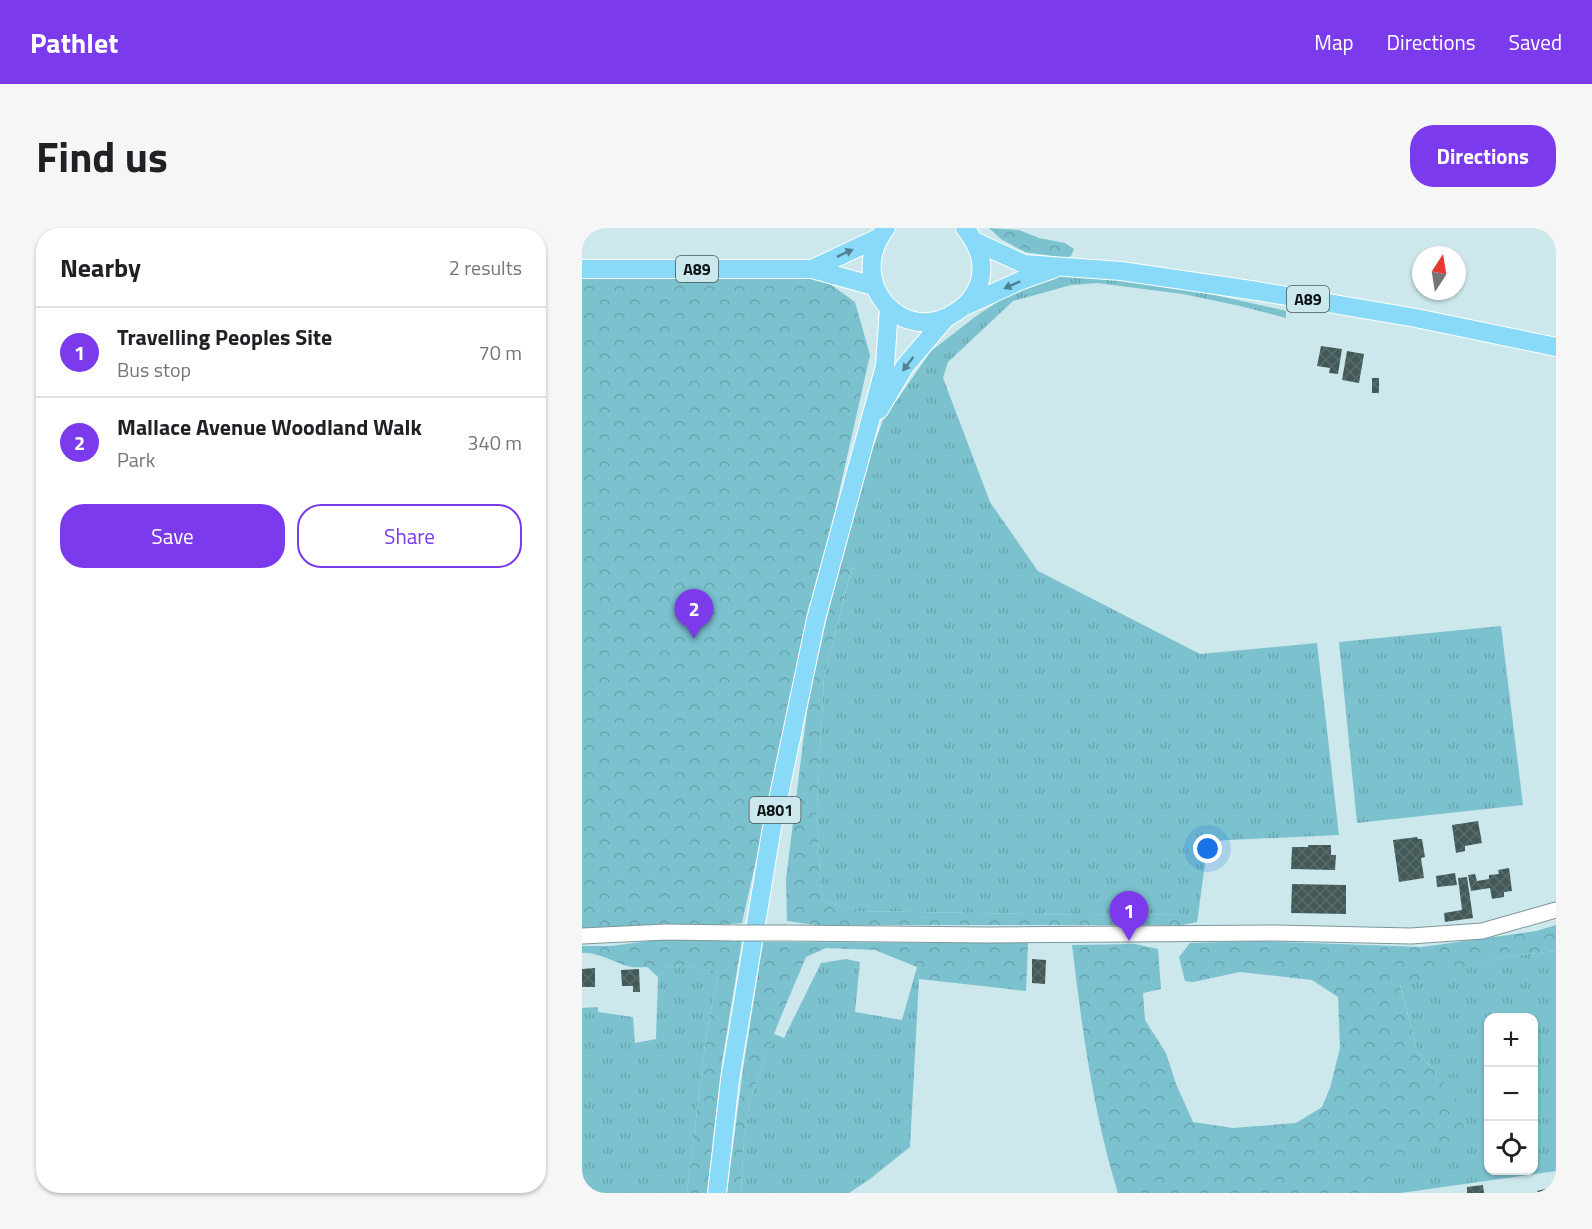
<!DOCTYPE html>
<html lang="en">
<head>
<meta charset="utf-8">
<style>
	:root { --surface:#fff; --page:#f6f6f6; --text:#202124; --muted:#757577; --line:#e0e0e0; --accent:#7c3aed }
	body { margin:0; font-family:"Titillium Web",sans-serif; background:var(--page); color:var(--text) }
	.controls { position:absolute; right:18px; bottom:18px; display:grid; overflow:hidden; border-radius:12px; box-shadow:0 2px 4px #0004 }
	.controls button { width:54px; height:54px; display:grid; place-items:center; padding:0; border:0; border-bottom:2px solid var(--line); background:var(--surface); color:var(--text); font:30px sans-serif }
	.compass { position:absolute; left:830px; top:18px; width:54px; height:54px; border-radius:50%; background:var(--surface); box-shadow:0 2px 4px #0004; rotate:12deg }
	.you { position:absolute; left:626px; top:621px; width:21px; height:21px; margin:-15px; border:4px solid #fff; border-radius:50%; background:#1a73e8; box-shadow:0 0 0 9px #1a73e833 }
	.badge { display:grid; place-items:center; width:39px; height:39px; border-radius:50%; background:var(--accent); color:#fff; font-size:20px; font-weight:700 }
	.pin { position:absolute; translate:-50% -50px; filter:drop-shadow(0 2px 3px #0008) }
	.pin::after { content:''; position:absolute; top:32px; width:21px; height:18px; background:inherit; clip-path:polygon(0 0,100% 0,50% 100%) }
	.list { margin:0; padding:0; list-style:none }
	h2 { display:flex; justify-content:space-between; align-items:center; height:78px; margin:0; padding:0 24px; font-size:26px }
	h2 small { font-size:20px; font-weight:400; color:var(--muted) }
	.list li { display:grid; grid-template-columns:39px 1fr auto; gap:18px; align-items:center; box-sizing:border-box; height:90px; padding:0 24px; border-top:2px solid var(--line) }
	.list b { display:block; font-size:22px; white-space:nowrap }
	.list p { margin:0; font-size:20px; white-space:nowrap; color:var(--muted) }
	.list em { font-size:20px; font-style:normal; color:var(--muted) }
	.actions { display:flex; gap:12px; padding:18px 24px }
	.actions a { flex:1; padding:14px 0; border:2px solid var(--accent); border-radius:24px; text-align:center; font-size:21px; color:var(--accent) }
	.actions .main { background:var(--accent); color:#fff }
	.icon { flex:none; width:33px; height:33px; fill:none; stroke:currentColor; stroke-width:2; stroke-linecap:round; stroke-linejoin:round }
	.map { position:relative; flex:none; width:974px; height:965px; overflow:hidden; border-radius:24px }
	header { display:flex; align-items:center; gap:36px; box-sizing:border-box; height:84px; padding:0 30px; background:var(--accent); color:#fff }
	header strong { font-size:28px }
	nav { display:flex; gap:33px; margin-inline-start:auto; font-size:21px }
	.intro { display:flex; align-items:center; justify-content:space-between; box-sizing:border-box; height:144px; padding:0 36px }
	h1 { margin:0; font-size:42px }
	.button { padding:15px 27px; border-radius:24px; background:var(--accent); color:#fff; font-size:21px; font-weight:700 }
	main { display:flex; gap:36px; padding:0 36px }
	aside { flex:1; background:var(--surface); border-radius:24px; box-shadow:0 2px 4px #0004 }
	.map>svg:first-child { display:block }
	.grass { fill:url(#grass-tufts); fill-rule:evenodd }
	.forest { fill:url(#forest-crowns) }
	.building { fill:url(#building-cross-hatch) }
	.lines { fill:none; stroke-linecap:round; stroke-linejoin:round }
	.secondary-casing { stroke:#7d969a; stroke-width:17 }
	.primary-casing { stroke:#fff; stroke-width:20 }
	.secondary { stroke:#fff; stroke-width:15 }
	.primary { stroke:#89d9f9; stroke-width:18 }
	.secondary-bridge-casing { stroke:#7d969a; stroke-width:17; stroke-linecap:butt }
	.secondary-bridge { stroke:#fff; stroke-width:15 }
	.oneway { fill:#508193 }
	.labels { text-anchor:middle; stroke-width:6; stroke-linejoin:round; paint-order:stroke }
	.shield { fill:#cde8ec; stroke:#455456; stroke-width:1.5 }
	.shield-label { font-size:16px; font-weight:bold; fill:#0b1516 }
</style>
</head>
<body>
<header>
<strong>Pathlet</strong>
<nav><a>Map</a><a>Directions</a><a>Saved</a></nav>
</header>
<div class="intro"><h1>Find us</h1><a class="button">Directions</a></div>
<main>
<aside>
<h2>Nearby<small>2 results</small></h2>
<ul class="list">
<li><span class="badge">1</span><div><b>Travelling Peoples Site</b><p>Bus stop</p></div><em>70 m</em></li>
<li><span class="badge">2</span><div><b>Mallace Avenue Woodland Walk</b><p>Park</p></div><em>340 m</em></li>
</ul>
<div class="actions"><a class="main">Save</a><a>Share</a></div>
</aside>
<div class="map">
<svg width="974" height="965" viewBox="0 0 974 965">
	<defs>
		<pattern id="grass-tufts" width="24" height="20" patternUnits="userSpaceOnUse" patternTransform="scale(1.5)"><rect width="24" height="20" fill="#7bc1ce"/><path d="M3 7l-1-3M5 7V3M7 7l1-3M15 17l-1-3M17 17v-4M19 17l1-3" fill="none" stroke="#69a5b0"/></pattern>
		<pattern id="forest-crowns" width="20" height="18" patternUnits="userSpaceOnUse" patternTransform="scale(1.5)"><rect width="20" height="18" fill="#7bc1ce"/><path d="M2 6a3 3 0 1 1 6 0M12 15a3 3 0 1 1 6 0" fill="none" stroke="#69a5b0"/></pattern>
		<pattern id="building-cross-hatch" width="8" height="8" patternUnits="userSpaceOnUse" patternTransform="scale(1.5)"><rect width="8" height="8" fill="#425958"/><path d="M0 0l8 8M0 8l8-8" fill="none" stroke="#596c6b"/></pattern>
	</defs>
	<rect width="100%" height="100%" fill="#cde8ec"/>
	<g class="grass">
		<path d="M472,46c75,0 158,20 232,37v7l-46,-12 -57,-12 -86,-11 -26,2 -58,16 -65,61 -5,16 47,124 48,69 162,83 117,-11 22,192 -131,6 -9,67 -10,6 -106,1 -226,-4 -33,-10 -4,-19 -3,-75 7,-130 28,-110 -14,3 29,-105 16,-45 48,-69 44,-34 48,-32z"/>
		<polygon points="919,398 941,577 775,595 757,414"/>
		<path d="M974,723v220l-155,22h-36l72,-119 -19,-21 -18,-69 102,-27zM906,790h45v152h-45z"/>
		<polygon points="264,731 278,734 273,784 320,792 335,739 337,751 328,919 288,951 267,965 159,965 162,911 168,872 192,806 202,810 239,735"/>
		<polygon points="100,737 131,743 135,751 124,808 105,965 0,965 0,780 16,779 16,784 51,789 53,815 74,811 76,749 81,745 82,739"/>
	</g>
	<g class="forest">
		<polygon points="407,0 437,2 457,10 483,15 492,21 489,28 484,30 443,24 419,11"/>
		<polygon points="0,51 241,51 273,74 288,127 160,695 0,708"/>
		<polygon points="265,337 270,338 242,449 235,579 238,654 242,673 275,683 501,687 607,686 617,680 615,694 600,697 233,697 205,693 204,651 227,467 256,342"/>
		<path d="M974,697v26l-54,6 -102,28 18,68 19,21 26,34 1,27 -84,35 -15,23h-247c-25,-80 -36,-165 -46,-248l63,-1 23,5 3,40 -18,4 2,27 21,33 10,31 17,38 40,6 63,-5 26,-16 8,-19 10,-40 -2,-51 -26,-17 -72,-8 -47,10 -8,-1 -6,-24 11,-14 68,-2 164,6 114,-16z"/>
		<path d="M75,712h85l-20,122 -15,131h-20l19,-157 11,-57 -5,-8 -30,-6 -17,2 -2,6 -5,4 -11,-10c-7,0 -14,1 -20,-1 -16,-5 -28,-14 -45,-13v-7h29z"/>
		<polygon points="181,714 446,715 444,763 337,751 335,739 293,722 244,720 224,729 197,793 168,872 162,911 159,965 145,965 161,841"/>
	</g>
	<g class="building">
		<polygon points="739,118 760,121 756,146 747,145 748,140 735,138"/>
		<polygon points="765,123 782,126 777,155 760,152"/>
		<rect x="790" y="150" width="7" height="15"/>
		<polygon points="896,593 900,615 883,618 883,623 874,625 870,597"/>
		<polygon points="835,609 836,611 840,611 843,629 839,630 842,650 817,654 811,612"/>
		<polygon points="726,617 749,617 749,627 754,627 753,642 709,641 710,619 726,619"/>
		<polygon points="927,640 930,663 922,664 922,669 910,671 908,660 889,663 886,647 893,646 895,653 907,651 907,647 917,646 916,642"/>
		<polygon points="873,645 875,657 855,659 854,648"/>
		<polygon points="885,649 891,690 863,694 862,685 880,682 876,650"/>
		<polygon points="710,656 764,657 764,686 709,685"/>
		<polygon points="450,731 464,732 463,756 450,755"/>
		<polygon points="13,740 13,759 0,759 0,741"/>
		<polygon points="57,741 58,764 51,764 51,758 40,758 39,742"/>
		<polygon points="901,957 902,965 885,965 885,959"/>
		<polygon points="974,958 974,965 956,965 955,963"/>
	</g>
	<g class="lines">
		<defs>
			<g id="secondary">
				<polyline points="205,705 406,707 694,705 829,708 900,703 974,682"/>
				<polyline points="0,708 84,704 153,705"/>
			</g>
			<g id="primary">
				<path d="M304,0c-42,53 16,120 70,84 12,-8 18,-15 23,-28 7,-21 -1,-39 -14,-56"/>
				<polyline points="394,14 442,36 539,43 675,63 834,90 974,119"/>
				<polyline points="0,41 230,41 292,58"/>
				<polyline points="230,41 296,10"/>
				<polyline points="385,77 440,52 471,41"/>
				<polyline points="297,182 323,138 363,91"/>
				<polyline points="135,965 148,852 189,605 234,391 303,138 307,80"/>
			</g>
		</defs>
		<use href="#secondary" class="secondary-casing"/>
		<use href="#primary" class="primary-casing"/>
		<use href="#secondary" class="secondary"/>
		<use href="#primary" class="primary"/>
		<defs>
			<polyline id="secondary-bridge" points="153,705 205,705"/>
		</defs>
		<use href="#secondary-bridge" class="secondary-bridge-casing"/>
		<use href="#secondary-bridge" class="secondary-bridge"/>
	</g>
	<defs><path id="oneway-solid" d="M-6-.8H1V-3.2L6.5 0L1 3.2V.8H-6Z" transform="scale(1.5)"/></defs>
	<g class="oneway">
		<use href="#oneway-solid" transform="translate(263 25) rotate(-25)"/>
		<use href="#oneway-solid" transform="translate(430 57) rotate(156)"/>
		<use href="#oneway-solid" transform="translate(326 136) rotate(127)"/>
	</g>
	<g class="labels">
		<g class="shield">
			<rect x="94" y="28" width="42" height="26" rx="4.5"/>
			<rect x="705" y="58" width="42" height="26" rx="4.5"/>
			<rect x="167.5" y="569" width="51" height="26" rx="4.5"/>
		</g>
		<g class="shield-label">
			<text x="115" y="47">A89</text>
			<text x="726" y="77">A89</text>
			<text x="193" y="588">A801</text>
		</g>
	</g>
</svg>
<div class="controls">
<button>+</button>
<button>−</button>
<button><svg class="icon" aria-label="locate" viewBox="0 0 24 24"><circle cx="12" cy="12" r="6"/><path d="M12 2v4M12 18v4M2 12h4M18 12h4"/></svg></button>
</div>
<svg class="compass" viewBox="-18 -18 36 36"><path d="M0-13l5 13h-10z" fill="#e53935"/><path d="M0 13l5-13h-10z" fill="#757577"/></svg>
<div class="you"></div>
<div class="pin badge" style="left:547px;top:713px">1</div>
<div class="pin badge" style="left:112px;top:411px">2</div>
</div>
</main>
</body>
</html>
